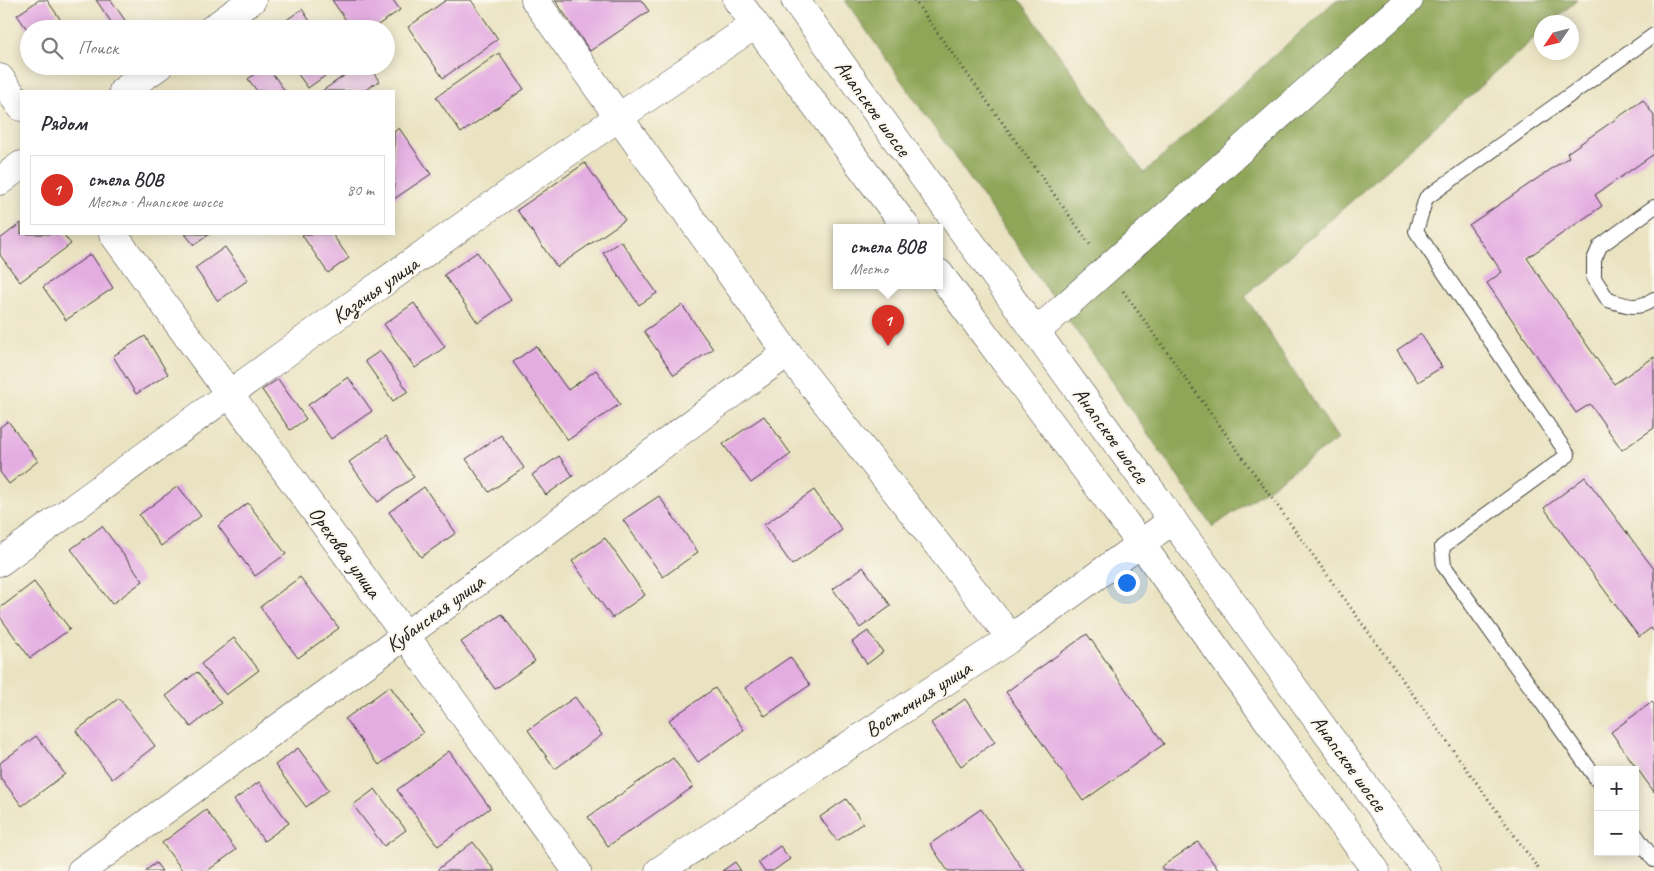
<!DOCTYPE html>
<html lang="ru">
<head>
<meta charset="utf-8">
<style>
	:root { --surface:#fff; --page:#f2f2f3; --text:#2b2b33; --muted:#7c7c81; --line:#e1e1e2; --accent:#d93025 }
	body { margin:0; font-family:Caveat,sans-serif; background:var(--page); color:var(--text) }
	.controls { position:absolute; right:15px; bottom:15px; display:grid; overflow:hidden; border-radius:0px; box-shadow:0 2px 12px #0003 }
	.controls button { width:45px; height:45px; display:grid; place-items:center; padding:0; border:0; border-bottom:1px solid var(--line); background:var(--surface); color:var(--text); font:25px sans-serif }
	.compass { position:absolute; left:1534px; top:15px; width:45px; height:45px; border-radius:50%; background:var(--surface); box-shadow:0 2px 12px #0003; rotate:235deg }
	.you { position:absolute; left:1126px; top:582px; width:18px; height:18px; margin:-12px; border:4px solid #fff; border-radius:50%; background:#1a73e8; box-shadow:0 0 0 8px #1a73e833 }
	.badge { display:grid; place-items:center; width:32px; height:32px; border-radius:50%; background:var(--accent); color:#fff; font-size:16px; font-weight:700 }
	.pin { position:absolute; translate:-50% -41px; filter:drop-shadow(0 1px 2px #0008) }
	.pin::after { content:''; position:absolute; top:26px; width:18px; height:15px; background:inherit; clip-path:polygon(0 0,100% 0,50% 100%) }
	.popup { position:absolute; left:833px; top:224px; width:110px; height:65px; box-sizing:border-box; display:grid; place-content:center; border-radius:0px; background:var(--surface); filter:drop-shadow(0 1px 4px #0005); font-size:16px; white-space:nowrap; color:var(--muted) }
	.popup b { font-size:19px; color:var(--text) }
	.popup::after { content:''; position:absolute; left:50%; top:100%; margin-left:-10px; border:10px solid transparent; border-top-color:var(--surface) }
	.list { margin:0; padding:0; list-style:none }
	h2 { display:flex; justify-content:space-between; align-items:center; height:65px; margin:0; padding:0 20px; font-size:21px }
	h2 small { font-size:16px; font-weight:400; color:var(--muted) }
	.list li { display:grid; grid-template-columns:32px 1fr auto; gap:15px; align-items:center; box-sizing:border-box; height:70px; margin:0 10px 10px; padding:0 10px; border:1px solid var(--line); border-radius:0px }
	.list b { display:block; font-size:19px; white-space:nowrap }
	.list p { margin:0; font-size:16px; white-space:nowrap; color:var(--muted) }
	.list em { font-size:16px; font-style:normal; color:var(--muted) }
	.icon { flex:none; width:28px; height:28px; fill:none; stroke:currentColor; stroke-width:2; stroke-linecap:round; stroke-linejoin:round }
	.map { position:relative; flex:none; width:1654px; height:871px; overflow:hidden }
	.search { position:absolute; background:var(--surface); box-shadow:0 2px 12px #0003; left:20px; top:20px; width:375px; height:55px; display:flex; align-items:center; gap:12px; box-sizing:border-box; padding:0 18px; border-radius:28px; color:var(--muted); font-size:19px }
	.panel { position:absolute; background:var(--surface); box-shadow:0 2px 12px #0003; left:20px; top:90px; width:375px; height:145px; border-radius:0px }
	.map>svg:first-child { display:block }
	.forest { fill:#8fa658; stroke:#56613a }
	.building { fill:#e4ade2 }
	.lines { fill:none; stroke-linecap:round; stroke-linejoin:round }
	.service-casing { stroke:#3b3a35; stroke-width:16 }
	.minor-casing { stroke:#3b3a35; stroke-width:29 }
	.primary-casing { stroke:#3b3a35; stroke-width:29 }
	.path { stroke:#3b3a35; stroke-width:3; stroke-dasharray:1 4; stroke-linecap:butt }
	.service { stroke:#fff; stroke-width:14 }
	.minor { stroke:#fff; stroke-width:28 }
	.primary { stroke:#fff; stroke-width:28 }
	.labels { text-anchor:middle; stroke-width:4; stroke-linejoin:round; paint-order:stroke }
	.street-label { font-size:21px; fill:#1c1c1c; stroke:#fbf7ec }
</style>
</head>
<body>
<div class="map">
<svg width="1654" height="871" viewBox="0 0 1654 871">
	<rect width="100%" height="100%" fill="#fbf7ec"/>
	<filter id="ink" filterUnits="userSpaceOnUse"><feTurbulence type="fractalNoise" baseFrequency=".02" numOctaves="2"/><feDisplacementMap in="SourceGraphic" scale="10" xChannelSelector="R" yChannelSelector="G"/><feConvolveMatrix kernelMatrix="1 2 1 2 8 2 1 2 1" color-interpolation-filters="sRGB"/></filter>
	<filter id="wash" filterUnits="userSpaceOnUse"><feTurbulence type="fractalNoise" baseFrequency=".0096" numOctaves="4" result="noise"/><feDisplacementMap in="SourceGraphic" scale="20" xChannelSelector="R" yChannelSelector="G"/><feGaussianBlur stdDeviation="1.12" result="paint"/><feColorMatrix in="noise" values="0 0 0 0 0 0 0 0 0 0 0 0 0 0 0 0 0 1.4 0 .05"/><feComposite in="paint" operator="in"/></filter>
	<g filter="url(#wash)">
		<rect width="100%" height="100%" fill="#eae3c2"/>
		<polygon class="forest" points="845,0 1020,0 1144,173 1336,0 1577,0 1552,22 1542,22 1541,32 1245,296 1338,439 1213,527"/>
		<g id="blocks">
			<g class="building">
				<polygon points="39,0 47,0 67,29 29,29 29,32 17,15"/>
				<polygon points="96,0 111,0 131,29 116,29"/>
				<polygon points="332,0 393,0 400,10 372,29 352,29"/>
				<polygon points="446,0 471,0 498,39 443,78 408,27"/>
				<polygon points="555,0 641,0 649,11 590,51"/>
				<polygon points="302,9 315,29 274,29"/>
				<polygon points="499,53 524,89 461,133 436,97"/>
				<polygon points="266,66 267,66 285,91 257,91 248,79"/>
				<polygon points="292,66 339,66 308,88"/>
				<polygon points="358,66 369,66 379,81 364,91 322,91"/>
				<polygon points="1643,100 1654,116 1654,154 1595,195 1602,206 1527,258 1614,384 1654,357 1654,428 1622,450 1590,404 1576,413 1487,283 1502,272 1469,225 1569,157 1567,153"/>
				<polygon points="399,128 431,174 394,199 394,132"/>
				<polygon points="585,163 625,220 557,267 517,210"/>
				<polygon points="21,223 21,234 63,234 71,244 20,282 0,255 0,239"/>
				<polygon points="185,234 210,234 194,245"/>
				<polygon points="304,234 332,234 349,258 328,273 302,235"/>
				<polygon points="621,241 657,293 639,305 603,253"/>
				<polygon points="225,247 248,280 218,301 195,268"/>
				<polygon points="477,252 511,300 478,323 444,275"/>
				<polygon points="91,254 113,288 66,320 43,287"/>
				<polygon points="414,303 445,347 415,368 384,324"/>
				<polygon points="682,305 713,349 674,375 644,331"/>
				<polygon points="1421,334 1442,367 1418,382 1397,350"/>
				<polygon points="145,336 168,374 136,394 113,356"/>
				<polygon points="536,346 568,390 596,370 620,404 568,440 513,362"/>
				<polygon points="380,351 408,391 393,401 365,361"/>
				<polygon points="348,377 372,411 331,439 308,405"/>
				<polygon points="278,379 306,419 290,430 262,390"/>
				<polygon points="764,416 791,454 751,483 723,444"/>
				<polygon points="8,421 38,461 9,484 0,472 0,427"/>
				<polygon points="501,435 524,468 489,492 466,459"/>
				<polygon points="386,436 414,477 378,502 349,462"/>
				<polygon points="559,456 573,476 546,495 532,475"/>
				<polygon points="1585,477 1654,569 1654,632 1651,628 1639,637 1544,508"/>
				<polygon points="178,486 201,516 161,546 139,515"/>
				<polygon points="424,487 456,533 421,557 389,512"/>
				<polygon points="814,490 842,530 792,565 764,525"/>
				<polygon points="659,496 698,552 663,577 623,520"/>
				<polygon points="248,503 286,554 255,576 218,526"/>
				<polygon points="102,526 143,581 112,604 71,549"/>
				<polygon points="605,538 645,595 612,618 572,561"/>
				<polygon points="863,567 891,606 860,628 833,589"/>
				<polygon points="300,577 339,628 298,658 260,607"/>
				<polygon points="34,582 70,629 30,658 0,617 0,608"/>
				<polygon points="502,614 535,661 495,689 461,642"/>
				<polygon points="868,631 883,652 867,664 852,642"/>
				<polygon points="1087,634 1164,744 1083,801 1006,692"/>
				<polygon points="234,638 259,670 226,695 201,664"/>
				<polygon points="790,657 810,685 765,716 745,688"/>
				<polygon points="197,672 221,703 191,727 166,696"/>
				<polygon points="390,686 423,733 379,765 345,719"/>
				<polygon points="715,688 744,730 698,762 669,720"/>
				<polygon points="575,697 602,735 555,769 528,730"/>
				<polygon points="119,698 155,746 112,779 76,731"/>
				<polygon points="965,699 995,742 961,766 931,723"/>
				<polygon points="1652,702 1654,704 1654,792 1611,732"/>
				<polygon points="36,736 65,774 22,806 0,777 0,763"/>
				<polygon points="298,748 329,790 306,807 275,765"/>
				<polygon points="449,751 490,808 438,846 397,790"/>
				<polygon points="673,758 693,787 608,846 588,817"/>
				<polygon points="259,782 289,823 264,841 234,800"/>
				<polygon points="375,789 406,830 384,846 353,805"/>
				<polygon points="846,799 863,823 837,841 820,817"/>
				<polygon points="981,809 1024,871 948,871 930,844"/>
				<polygon points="206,810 236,850 207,871 183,871 162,843"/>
				<polygon points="473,842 495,871 439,871 438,869"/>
				<polygon points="1198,842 1219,871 1164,871 1161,867"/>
				<polygon points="780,846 790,859 773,871 764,871 758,862"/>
				<polygon points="735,862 741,871 722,871"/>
				<polygon points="156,863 162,871 145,871"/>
			</g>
		</g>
	</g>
	<g filter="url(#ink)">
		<use href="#blocks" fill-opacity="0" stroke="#3b3a35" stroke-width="1"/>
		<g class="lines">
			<defs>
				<g id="service">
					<path d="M1654,207l-54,39 -6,14v18l14,22c18,5 29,11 46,-1"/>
					<polyline points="1598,781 1444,566 1442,547 1568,455 1416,231 1426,198 1654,35"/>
					<polyline points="1635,834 1654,860"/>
				</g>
				<g id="minor">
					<polyline points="535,0 787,353 1011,638"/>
					<polyline points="212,29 252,0"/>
					<polyline points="0,78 21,107"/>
					<polyline points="123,91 159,66"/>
					<polyline points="0,181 21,165"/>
					<polyline points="113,234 577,871"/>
					<polyline points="1036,332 1409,0"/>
					<path d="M0,562c249,-183 498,-366 755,-537"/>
					<polyline points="81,871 406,635 787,353"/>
					<polyline points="659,871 1011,638 1173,520"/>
				</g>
				<g id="primary">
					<polyline points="737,0 906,227"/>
					<polyline points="795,0 1427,871"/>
					<polyline points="939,273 1141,544 1376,871"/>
				</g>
			</defs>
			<use href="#service" class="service-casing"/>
			<use href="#minor" class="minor-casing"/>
			<use href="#primary" class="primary-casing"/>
			<g class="path">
				<polyline points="914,0 1092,247"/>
				<polyline points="1123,291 1540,871"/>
			</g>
			<use href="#service" class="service"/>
			<use href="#minor" class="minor"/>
			<use href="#primary" class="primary"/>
		</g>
	</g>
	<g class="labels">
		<g class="street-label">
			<text transform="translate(873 108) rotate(54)" y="7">Анапское шоссе</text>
			<text transform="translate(375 290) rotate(-35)" y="7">Казачья улица</text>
			<text transform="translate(1111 435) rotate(54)" y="7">Анапское шоссе</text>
			<text transform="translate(345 552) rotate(54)" y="7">Ореховая улица</text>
			<text transform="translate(435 613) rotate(-36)" y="7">Кубанская улица</text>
			<text transform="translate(918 699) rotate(-33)" y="7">Восточная улица</text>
			<text transform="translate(1349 763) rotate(54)" y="7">Анапское шоссе</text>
		</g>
	</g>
</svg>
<div class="controls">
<button>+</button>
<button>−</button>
</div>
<svg class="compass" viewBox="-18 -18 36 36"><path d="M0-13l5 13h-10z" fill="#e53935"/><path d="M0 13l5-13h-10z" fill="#7c7c81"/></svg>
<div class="you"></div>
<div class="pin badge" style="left:888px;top:346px">1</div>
<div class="popup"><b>стела ВОВ</b>Место</div>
<div class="search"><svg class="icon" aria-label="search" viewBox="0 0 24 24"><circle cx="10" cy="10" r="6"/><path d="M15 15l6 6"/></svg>Поиск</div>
<section class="panel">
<h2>Рядом<small></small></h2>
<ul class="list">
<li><span class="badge">1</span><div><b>стела ВОВ</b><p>Место · Анапское шоссе</p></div><em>80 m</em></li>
</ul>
</section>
</div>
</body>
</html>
